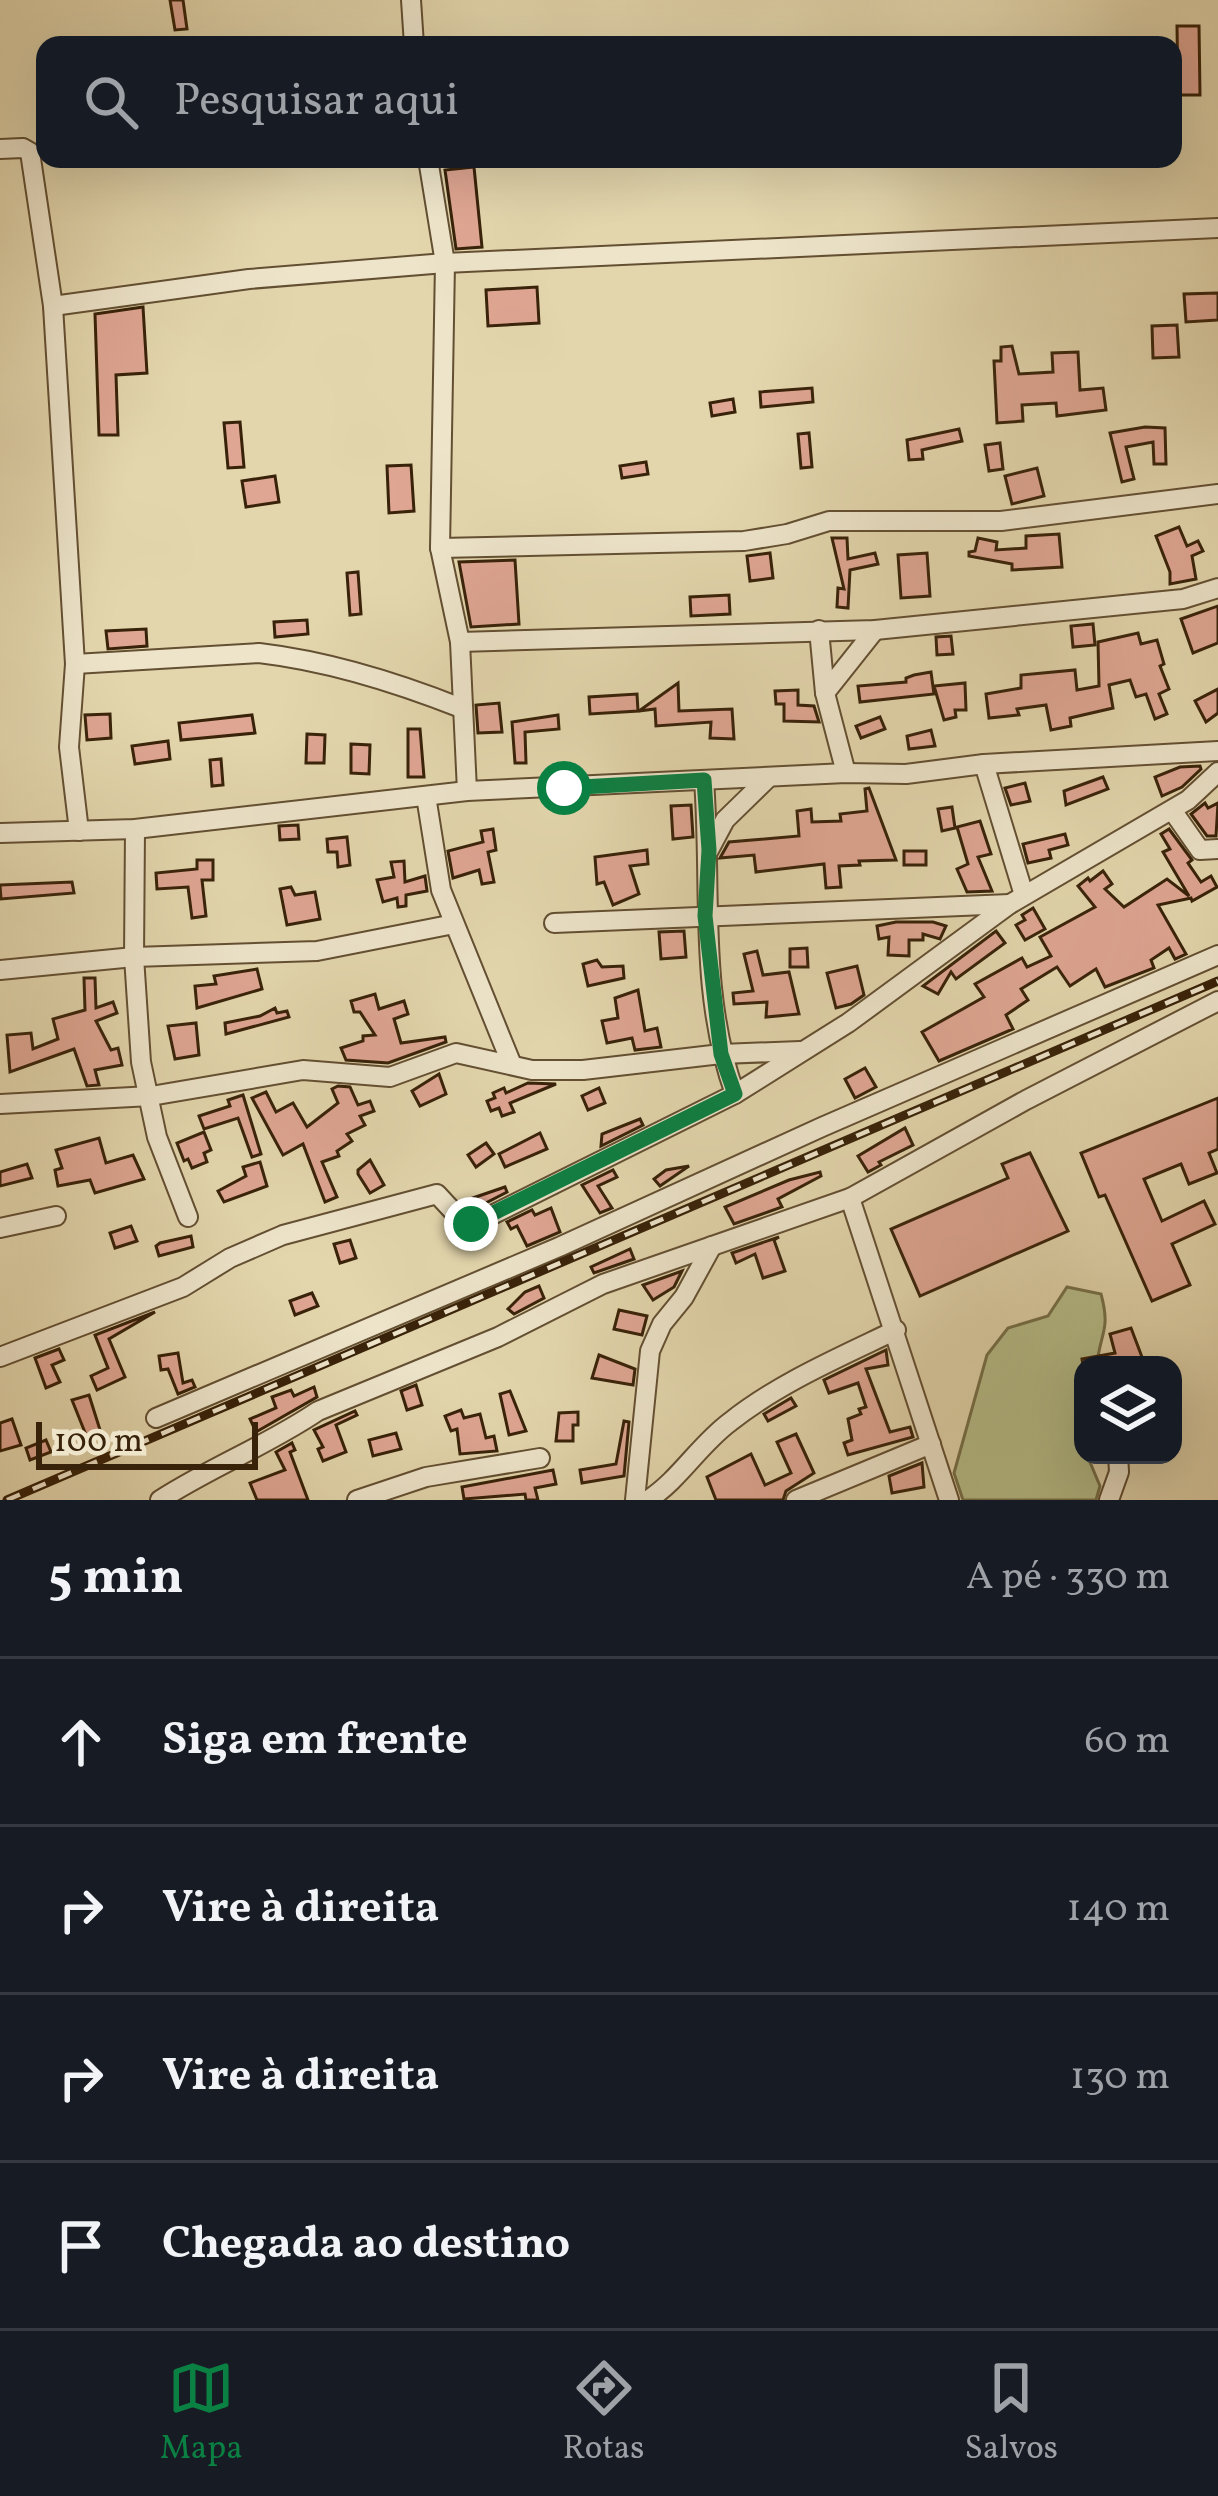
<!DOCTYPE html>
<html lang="pt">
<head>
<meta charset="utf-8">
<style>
	:root { --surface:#171b24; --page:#20242c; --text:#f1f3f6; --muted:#9ea1a6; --line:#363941; --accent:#0b8043 }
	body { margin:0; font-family:Vollkorn,serif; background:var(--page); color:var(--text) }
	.controls { position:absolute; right:36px; bottom:36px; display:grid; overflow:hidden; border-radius:24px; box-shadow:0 12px 48px #0002 }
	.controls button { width:108px; height:108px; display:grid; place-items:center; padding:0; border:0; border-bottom:3px solid var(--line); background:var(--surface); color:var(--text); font:60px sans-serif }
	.scale { position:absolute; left:36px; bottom:30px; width:222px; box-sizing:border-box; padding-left:12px; border:6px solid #382209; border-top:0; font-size:33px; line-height:42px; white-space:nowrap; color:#382209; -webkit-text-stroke:9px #ede4ca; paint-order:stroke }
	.stop { position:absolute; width:36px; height:36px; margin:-27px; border:9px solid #0b8043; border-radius:50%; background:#fff }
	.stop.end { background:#0b8043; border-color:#fff; box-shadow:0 3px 12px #0008 }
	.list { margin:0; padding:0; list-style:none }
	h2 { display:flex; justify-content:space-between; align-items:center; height:156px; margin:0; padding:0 48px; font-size:51px }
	h2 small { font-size:39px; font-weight:400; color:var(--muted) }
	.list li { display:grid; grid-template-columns:78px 1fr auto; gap:36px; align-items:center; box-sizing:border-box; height:168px; padding:0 48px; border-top:3px solid var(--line) }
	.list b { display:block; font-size:45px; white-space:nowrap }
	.list em { font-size:39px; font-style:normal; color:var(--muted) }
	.icon { flex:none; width:66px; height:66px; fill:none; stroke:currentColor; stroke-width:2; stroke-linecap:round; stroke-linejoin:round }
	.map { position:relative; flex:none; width:1218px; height:1500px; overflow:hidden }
	.search { position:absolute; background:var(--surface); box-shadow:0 12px 48px #0002; left:36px; right:36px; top:36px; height:132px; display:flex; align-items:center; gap:30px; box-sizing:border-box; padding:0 42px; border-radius:24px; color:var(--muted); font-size:45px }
	.sheet { height:828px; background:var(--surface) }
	nav { display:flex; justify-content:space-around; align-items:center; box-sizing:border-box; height:168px; border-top:3px solid var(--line); background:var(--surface); font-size:33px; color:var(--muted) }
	nav a { display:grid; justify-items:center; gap:6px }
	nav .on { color:var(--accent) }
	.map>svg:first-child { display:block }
	.green { fill:#b5bd89; stroke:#767049; stroke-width:3 }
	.building { fill:#dfa693; stroke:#382209; stroke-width:3 }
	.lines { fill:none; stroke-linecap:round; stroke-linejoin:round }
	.minor-casing { stroke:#634f32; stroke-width:22 }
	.minor { stroke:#ede4ca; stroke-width:18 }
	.rail-casing { stroke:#382209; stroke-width:9 }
	.rail { stroke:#ede4ca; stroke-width:4.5; stroke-dasharray:14; stroke-linecap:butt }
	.route { stroke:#0b8043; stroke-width:15 }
</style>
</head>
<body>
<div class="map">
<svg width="1218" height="1500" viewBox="0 0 1218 1500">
	<rect width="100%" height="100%" fill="#e3d6ad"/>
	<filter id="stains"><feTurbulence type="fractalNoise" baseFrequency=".00167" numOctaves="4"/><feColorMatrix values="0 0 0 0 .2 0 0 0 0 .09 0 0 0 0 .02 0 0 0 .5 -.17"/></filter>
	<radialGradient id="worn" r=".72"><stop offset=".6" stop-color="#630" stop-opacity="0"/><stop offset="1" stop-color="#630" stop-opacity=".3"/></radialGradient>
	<path class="green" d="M1067,1287l34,7c10,37 -1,38 -4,71h-14v90h4l13,31 -4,14h-133l-9,-27 33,-118 21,-27 40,-12z"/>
	<g class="building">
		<polygon points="170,0 183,0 187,29 175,30"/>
		<polygon points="1177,26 1199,26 1200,95 1178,95"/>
		<polygon points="474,167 482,247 456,249 445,170"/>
		<polygon points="537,287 539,323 488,326 486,290"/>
		<polygon points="1218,293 1218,320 1186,322 1184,294"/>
		<polygon points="143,307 147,373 116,375 118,435 99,435 95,314"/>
		<polygon points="1177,325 1179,357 1153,358 1152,326"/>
		<polygon points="1012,346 1019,374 1053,372 1052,353 1078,352 1080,390 1103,388 1106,410 1057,416 1056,403 1022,405 1023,421 997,423 994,361 1001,361 1001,347"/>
		<polygon points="812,388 813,402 761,407 760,392"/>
		<polygon points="733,399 735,412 712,416 710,403"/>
		<polygon points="240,422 244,467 228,468 224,423"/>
		<polygon points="1145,427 1165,428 1166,464 1154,464 1153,442 1126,447 1134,479 1122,482 1110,433"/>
		<polygon points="959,429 962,441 922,450 923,459 909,460 907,440"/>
		<polygon points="809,433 812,467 801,468 798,434"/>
		<polygon points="1000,443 1003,469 989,471 985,445"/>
		<polygon points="646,462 648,474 622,478 620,466"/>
		<polygon points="411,465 414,511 389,513 387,466"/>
		<polygon points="1037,468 1044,496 1012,504 1005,476"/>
		<polygon points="275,476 279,502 246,507 242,481"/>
		<polygon points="1179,527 1187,546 1198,541 1203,551 1192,556 1196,579 1170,584 1170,572 1156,536"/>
		<polygon points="1059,534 1062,567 1012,570 1012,564 969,556 969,552 975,551 978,538 997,542 996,550 1026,548 1026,536"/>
		<polygon points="832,538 847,538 848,559 875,553 878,564 850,570 848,608 837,607 838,588 844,589"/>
		<polygon points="770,553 773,578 750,581 747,556"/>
		<polygon points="927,553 930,596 901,598 898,555"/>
		<polygon points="515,560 519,624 471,627 459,562"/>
		<polygon points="358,572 361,614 350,615 347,573"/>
		<polygon points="729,595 730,614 691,616 690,597"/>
		<polygon points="1218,606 1218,643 1193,653 1181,619"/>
		<polygon points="307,620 308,634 275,637 274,622"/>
		<polygon points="1093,624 1095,645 1073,647 1071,626"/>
		<polygon points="146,629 147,646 108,649 106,631"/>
		<polygon points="1138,633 1141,644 1157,640 1164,664 1160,666 1169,689 1159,694 1167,714 1155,719 1146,694 1136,697 1130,680 1109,685 1113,708 1070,718 1071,726 1051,730 1046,705 1017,709 1019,715 989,718 986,694 1021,688 1021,675 1075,670 1077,690 1099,686 1098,642"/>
		<polygon points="951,636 953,654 937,655 936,637"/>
		<polygon points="931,672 934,694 860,702 858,686 906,682 906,678 914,675"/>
		<polygon points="678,683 679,711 732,709 734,739 710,738 711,722 656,726 655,709 639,711"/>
		<polygon points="965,683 966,710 955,710 956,717 944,720 934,686"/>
		<polygon points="1218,689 1218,713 1206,722 1195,701"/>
		<polygon points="798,690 798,705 814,706 819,722 784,721 784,704 776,704 775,691"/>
		<polygon points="637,694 638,711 590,714 589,697"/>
		<polygon points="499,703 502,732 478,733 476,705"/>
		<polygon points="110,714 111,738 87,740 85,715"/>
		<polygon points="252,715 255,733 181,740 179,723"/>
		<polygon points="558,715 559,729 525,732 526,763 515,763 512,722"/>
		<polygon points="880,717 885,729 861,738 856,726"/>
		<polygon points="408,729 420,729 424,777 408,777"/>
		<polygon points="931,730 935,746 909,749 907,736"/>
		<polygon points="307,734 325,735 324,763 306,763"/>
		<polygon points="168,741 170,759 135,764 132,746"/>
		<polygon points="351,744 370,745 369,774 351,773"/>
		<polygon points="221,759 223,785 212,786 210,760"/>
		<polygon points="1200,766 1201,769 1182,787 1162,796 1155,777 1180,767"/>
		<polygon points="1103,777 1108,789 1066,805 1064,791"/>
		<polygon points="1025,783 1030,801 1011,805 1005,788"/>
		<polygon points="869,788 896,860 859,861 860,865 839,866 841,887 826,888 824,864 756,872 754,855 720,858 729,842 799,836 797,811 811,809 812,822 841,821 840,814 867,811 865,789"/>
		<polygon points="1205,803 1208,808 1218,803 1216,836 1207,836 1191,814"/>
		<polygon points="691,805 693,837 673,839 671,806"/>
		<polygon points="952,807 955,828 942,831 938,809"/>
		<polygon points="980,821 991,854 978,857 992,891 967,892 957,869 968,864 957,827"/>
		<polygon points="298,825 299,839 280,840 279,826"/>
		<polygon points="493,829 496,850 488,852 494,882 482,884 479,870 453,878 448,851 483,842 481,831"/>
		<polygon points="1169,829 1192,860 1188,863 1201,882 1211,876 1217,887 1192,901 1191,898 1158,905 1186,954 1175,959 1169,948 1151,960 1154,968 1105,987 1096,969 1070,986 1057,967 1021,989 1028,1000 1006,1015 1013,1029 939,1061 922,1032 984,997 975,984 1022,958 1027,967 1051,956 1040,937 1095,907 1078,886 1088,878 1090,881 1103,871 1112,884 1105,889 1124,907 1167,879 1189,896 1163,852 1170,849 1161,834"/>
		<polygon points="1065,834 1068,845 1049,850 1051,858 1028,863 1023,844"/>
		<polygon points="347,837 350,865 338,867 337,852 328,852 327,839"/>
		<polygon points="647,850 648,864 630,866 639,894 613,905 604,882 597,884 595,857"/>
		<rect x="904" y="851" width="22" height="14"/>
		<polygon points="197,860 213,860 213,880 202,880 206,916 192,918 188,887 157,889 156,873 197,869"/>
		<polygon points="404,861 405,882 425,876 427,891 406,895 406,906 398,907 397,898 383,902 377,880 394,877 391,862"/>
		<polygon points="72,882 74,893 1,899 0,885"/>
		<polygon points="291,887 295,895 315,892 320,919 287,925 280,889"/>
		<polygon points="1033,908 1045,929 1025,940 1016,925 1025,920 1022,915"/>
		<polygon points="896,922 933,922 946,926 940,939 923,934 923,940 909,940 909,956 888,955 889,937 879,939 877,926"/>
		<polygon points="684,931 686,957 661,959 659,932"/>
		<polygon points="996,931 1005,943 956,979 951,972 938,994 923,986"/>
		<polygon points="807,948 808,967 790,967 790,949"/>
		<polygon points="757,951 763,975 789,972 799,1014 766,1017 767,1002 734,1004 733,993 753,991 744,954"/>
		<polygon points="597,960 602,967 623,966 624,978 588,986 583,964"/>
		<polygon points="857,966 864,995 851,1004 836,1008 827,973"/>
		<polygon points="257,969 262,989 197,1008 195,986 216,984 214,976"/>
		<polygon points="84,978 95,978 96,1008 113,1002 117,1013 96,1021 111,1050 118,1048 122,1065 95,1070 99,1085 87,1086 74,1049 10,1072 7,1035 31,1033 33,1049 58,1039 53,1019 85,1010"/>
		<polygon points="638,990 645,1031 657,1028 661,1047 635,1050 632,1038 607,1043 602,1021 618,1018 615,998"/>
		<polygon points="375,994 379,1009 404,1001 408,1014 394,1019 401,1043 445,1037 446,1042 388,1063 346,1060 341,1048 363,1041 363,1036 375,1035 360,1012 354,1012 351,1001"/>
		<polygon points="275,1008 277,1013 287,1011 289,1017 226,1034 225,1023 260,1016"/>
		<polygon points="196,1023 199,1055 175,1059 168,1026"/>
		<polygon points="865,1068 876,1087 855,1098 845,1079"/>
		<polygon points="439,1074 446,1094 420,1106 412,1091"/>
		<polygon points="528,1083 556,1084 510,1103 514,1112 502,1116 499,1108 491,1111 487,1101 495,1098 493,1093 504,1088 506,1093"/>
		<polygon points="338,1086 350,1087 358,1105 370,1101 374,1111 360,1116 365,1125 347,1134 352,1141 337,1151 339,1156 322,1162 337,1197 325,1202 303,1144 283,1155 252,1098 266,1092 276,1112 293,1103 307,1127 338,1103 332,1089"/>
		<polygon points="599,1088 605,1103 588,1110 582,1096"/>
		<polygon points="243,1095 261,1154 252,1157 238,1118 204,1129 199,1116 230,1106 228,1100"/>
		<polygon points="1218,1098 1218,1149 1209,1153 1217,1173 1189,1184 1181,1164 1144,1179 1162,1221 1204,1201 1215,1224 1172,1244 1190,1285 1152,1301 1105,1195 1099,1197 1081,1153"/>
		<polygon points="640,1119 643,1125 601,1146 602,1134"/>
		<polygon points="905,1128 913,1145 879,1162 881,1165 868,1172 858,1156"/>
		<polygon points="204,1132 211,1150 204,1153 207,1162 192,1168 188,1159 184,1161 177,1143"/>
		<polygon points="540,1133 547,1149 505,1167 499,1154"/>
		<polygon points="99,1138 106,1163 133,1155 144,1179 95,1193 90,1180 58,1186 55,1170 62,1168 56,1150"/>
		<polygon points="486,1143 494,1154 476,1167 468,1155"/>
		<polygon points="1030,1153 1068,1231 920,1296 891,1229 1008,1178 1002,1164"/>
		<polygon points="370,1160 384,1185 370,1193 358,1174 358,1170"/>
		<polygon points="260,1162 267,1186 224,1202 218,1191 246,1176 243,1167"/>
		<polygon points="27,1164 32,1178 0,1186 0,1172"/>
		<polygon points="689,1166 660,1186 654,1179 666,1170"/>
		<polygon points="613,1170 617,1177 598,1186 612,1208 600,1213 582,1185"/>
		<polygon points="820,1172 821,1176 778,1199 782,1207 734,1224 725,1207 789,1180"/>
		<polygon points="505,1187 507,1192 478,1207 470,1199"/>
		<polygon points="551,1208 560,1232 527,1246 517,1226 511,1229 507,1222 532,1210 535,1215"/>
		<polygon points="131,1226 137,1241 115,1248 110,1233"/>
		<polygon points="191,1236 193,1247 159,1256 156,1246 160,1243"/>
		<polygon points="779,1237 774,1240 785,1271 763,1278 755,1254 736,1263 732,1253"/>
		<polygon points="350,1240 356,1258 340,1263 334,1244"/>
		<polygon points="630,1249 634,1259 594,1273 591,1267"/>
		<polygon points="682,1271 674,1287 653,1300 643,1285"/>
		<polygon points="539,1286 544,1298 514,1314 508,1309 525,1292"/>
		<polygon points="312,1293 318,1306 295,1315 290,1301"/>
		<polygon points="619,1310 647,1316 642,1335 614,1329"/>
		<polygon points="155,1312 109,1339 125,1377 97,1390 91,1376 108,1368 95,1335"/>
		<polygon points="1131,1328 1145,1365 1083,1365 1082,1359 1115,1353 1110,1334"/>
		<polygon points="59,1349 64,1360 52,1365 60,1382 46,1388 35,1358"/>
		<polygon points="886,1350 888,1365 866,1369 890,1432 910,1427 913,1437 848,1455 844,1443 852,1440 848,1419 861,1414 859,1409 866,1407 858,1383 829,1393 824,1380"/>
		<polygon points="178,1353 183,1383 192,1380 195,1387 178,1394 168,1369 161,1370 159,1356"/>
		<polygon points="599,1355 635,1369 633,1385 592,1378"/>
		<polygon points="416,1385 422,1405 407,1410 401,1391"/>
		<polygon points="314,1387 317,1397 256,1432 250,1419 276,1408 272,1397 291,1390 294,1396"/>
		<polygon points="510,1391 526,1431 509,1435 500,1394"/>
		<polygon points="89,1395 101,1433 88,1440 72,1400"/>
		<polygon points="791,1398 796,1406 768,1421 764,1414"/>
		<polygon points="461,1410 464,1418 480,1414 486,1438 494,1436 497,1451 460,1454 457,1429 451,1431 445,1416"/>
		<polygon points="355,1411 357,1415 336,1425 346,1452 323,1461 318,1449 323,1447 314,1430"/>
		<polygon points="578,1412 578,1425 573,1425 573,1441 556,1441 559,1413"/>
		<polygon points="12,1419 21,1445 0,1451 0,1423"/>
		<polygon points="624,1421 629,1422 624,1476 582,1483 580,1470 616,1464"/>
		<polygon points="396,1433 401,1449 373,1456 369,1440"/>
		<polygon points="796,1434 814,1473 786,1491 783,1500 716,1500 707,1477 751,1454 765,1485 791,1473 777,1442"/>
		<polygon points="46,1440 51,1452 30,1460 26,1448"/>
		<polygon points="292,1443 295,1450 290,1452 308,1500 257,1500 250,1483 285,1470 276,1452"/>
		<polygon points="922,1463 924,1487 892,1493 889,1476"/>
		<polygon points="553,1470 556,1484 535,1488 538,1500 526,1500 525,1494 464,1499 462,1487"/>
	</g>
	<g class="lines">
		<defs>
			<g id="minor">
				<polyline points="411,0 414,45"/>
				<polyline points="0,149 23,148 30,152 53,306 75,664 69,747 79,831"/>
				<polyline points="428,159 445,263 440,548 460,642 467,791"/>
				<polyline points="53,306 249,279 445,263 1218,228"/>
				<polyline points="440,548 744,541 787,534 829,521 1001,521 1218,494"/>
				<polyline points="819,630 825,693 846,773"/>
				<polyline points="460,642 875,630 1183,599 1218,588"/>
				<path d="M75,664l184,-11c68,8 139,30 202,55"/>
				<polyline points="825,693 875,630"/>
				<polyline points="984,764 1024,895"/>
				<path d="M704,780c8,107 -6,211 31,314"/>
				<polyline points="426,796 441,890 512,1065"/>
				<polyline points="1172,810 1200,850 1218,849"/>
				<polyline points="135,829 134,957 141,1062 157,1137 188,1217"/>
				<polyline points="0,833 135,829 467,791 846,773 906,774 984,764 1218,751"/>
				<polyline points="709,850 725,820 767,779"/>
				<polyline points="554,923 1010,904"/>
				<polyline points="0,970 134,957 317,951 454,924"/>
				<polyline points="0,1104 151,1096 303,1070 390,1077 456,1053 532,1070 583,1070 721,1054 800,1051"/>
				<polyline points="0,1228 56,1216"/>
				<polyline points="0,1357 183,1287 230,1258 283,1235 437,1194 463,1222 482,1220 735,1094 848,1023 1010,904 1188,800 1218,772"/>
				<polyline points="156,1418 559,1247 822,1127 1218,955"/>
				<path d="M160,1500c51,-33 108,-55 158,-89l180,-74 105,-53 247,-86"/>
				<polyline points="357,1500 426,1477 540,1458"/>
				<polyline points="635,1500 650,1351 662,1324 684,1297 712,1246"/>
				<path d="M648,1500c32,-21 51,-55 82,-78 49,-39 110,-65 166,-92"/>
				<polyline points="796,1500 931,1444"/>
				<polyline points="949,1500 850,1198 1026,1100 1218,1001"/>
				<polyline points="1109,1500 1119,1472 1118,1455"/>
			</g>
		</defs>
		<use href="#minor" class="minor-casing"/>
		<use href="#minor" class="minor"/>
		<defs>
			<polyline id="rail" points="7,1500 1218,981"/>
		</defs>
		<use href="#rail" class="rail-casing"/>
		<use href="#rail" class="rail"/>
	</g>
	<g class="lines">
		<polyline class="route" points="471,1224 735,1094 721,1054 705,916 709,850 704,780 564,788"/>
	</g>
	<rect width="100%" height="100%" filter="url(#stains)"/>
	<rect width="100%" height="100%" fill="url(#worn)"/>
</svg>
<div class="controls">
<button><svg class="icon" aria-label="layers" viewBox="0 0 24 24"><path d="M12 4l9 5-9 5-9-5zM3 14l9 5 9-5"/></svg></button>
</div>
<div class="scale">100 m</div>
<div class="stop" style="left:564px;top:788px"></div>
<div class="stop end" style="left:471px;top:1224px"></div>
<div class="search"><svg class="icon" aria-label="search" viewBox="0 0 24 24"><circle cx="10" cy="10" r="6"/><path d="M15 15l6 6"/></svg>Pesquisar aqui</div>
</div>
<section class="sheet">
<h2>5 min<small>A pé · 330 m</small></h2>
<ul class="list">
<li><svg class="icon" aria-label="ahead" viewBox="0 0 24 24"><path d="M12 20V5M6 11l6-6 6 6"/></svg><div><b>Siga em frente</b></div><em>60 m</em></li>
<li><svg class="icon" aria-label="right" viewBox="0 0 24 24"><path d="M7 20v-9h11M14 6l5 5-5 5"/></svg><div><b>Vire à direita</b></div><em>140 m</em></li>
<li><svg class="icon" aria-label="right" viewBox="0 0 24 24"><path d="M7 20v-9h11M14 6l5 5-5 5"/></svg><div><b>Vire à direita</b></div><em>130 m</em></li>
<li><svg class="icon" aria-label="arrive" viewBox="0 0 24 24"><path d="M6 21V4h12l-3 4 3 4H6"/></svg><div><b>Chegada ao destino</b></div></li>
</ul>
</section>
<nav>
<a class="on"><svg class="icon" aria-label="map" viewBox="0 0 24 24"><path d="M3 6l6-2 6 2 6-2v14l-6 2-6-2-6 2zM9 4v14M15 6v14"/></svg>Mapa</a>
<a><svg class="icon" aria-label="directions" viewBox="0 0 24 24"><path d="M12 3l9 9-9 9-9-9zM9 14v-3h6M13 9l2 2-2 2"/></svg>Rotas</a>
<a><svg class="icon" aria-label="saved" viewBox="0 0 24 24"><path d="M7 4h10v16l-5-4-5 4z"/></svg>Salvos</a>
</nav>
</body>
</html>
